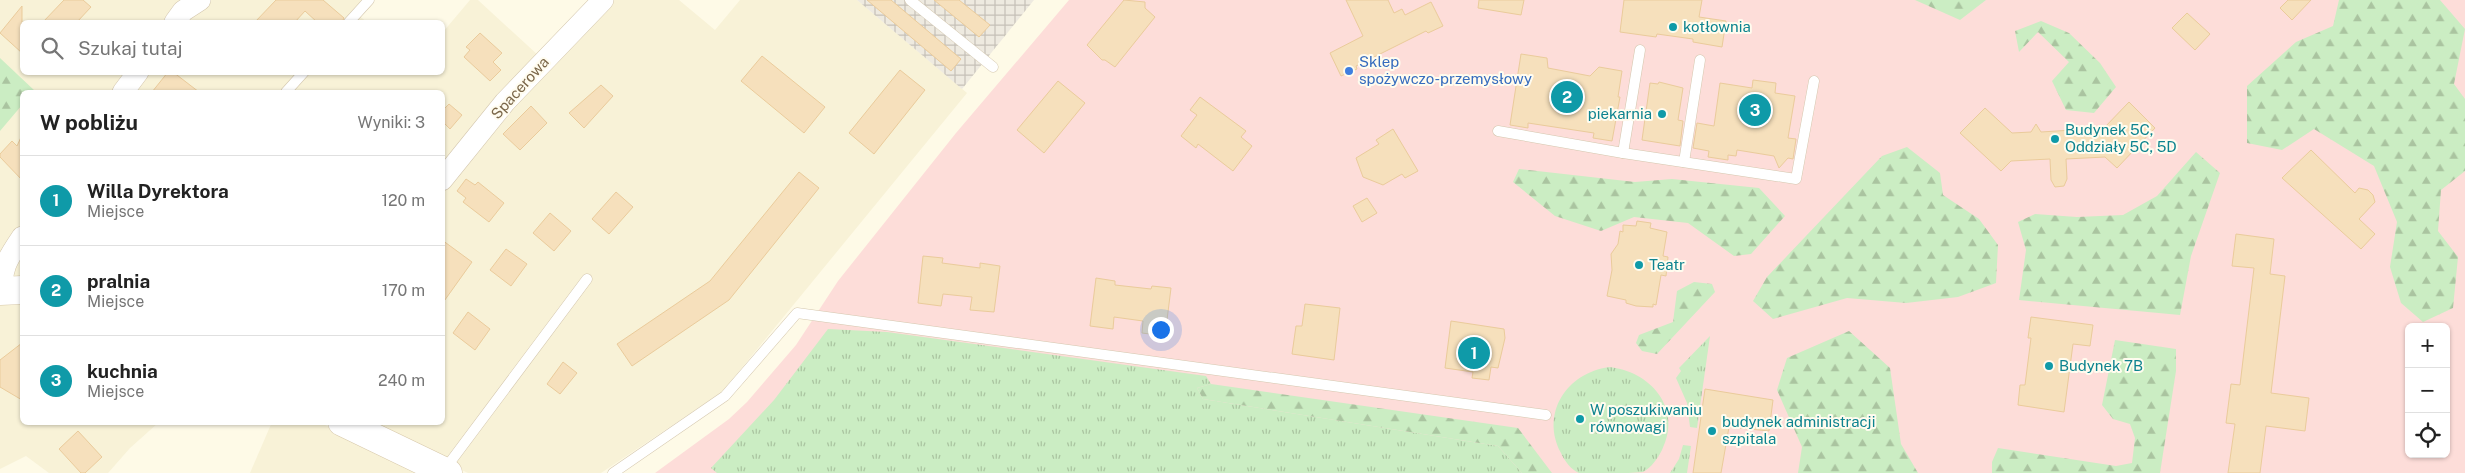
<!DOCTYPE html>
<html lang="pl">
<head>
<meta charset="utf-8">
<style>
	:root { --surface:#fff; --page:#f6f6f6; --text:#222; --muted:#767676; --line:#e0e0e0; --accent:#7f5431 }
	body { margin:0; font-family:"Public Sans",sans-serif; background:var(--page); color:var(--text) }
	.controls { position:absolute; right:15px; bottom:15px; display:grid; overflow:hidden; border-radius:8px; box-shadow:0 1px 4px #0004 }
	.controls button { width:45px; height:45px; display:grid; place-items:center; padding:0; border:0; border-bottom:1px solid var(--line); background:var(--surface); color:var(--text); font:25px sans-serif }
	.you { position:absolute; left:1160px; top:329px; width:18px; height:18px; margin:-12px; border:4px solid #fff; border-radius:50%; background:#1a73e8; box-shadow:0 0 0 8px #1a73e833 }
	.badge { display:grid; place-items:center; width:32px; height:32px; border-radius:50%; background:var(--accent); color:#fff; font-size:16px; font-weight:700 }
	.pin { position:absolute; translate:-50% -50%; border:2px solid #fff; box-shadow:0 1px 5px #0006 }
	.list { margin:0; padding:0; list-style:none }
	h2 { display:flex; justify-content:space-between; align-items:center; height:65px; margin:0; padding:0 20px; font-size:21px }
	h2 small { font-size:16px; font-weight:400; color:var(--muted) }
	.list li { display:grid; grid-template-columns:32px 1fr auto; gap:15px; align-items:center; box-sizing:border-box; height:90px; padding:0 20px; border-top:1px solid var(--line) }
	.list b { display:block; font-size:19px; white-space:nowrap }
	.list p { margin:0; font-size:16px; white-space:nowrap; color:var(--muted) }
	.list em { font-size:16px; font-style:normal; color:var(--muted) }
	.icon { flex:none; width:28px; height:28px; fill:none; stroke:currentColor; stroke-width:2; stroke-linecap:round; stroke-linejoin:round }
	.map { position:relative; flex:none; width:2465px; height:473px; overflow:hidden }
	.search { position:absolute; background:var(--surface); box-shadow:0 1px 4px #0004; left:20px; top:20px; width:425px; height:55px; display:flex; align-items:center; gap:12px; box-sizing:border-box; padding:0 18px; border-radius:8px; color:var(--muted); font-size:19px }
	.panel { position:absolute; background:var(--surface); box-shadow:0 1px 4px #0004; left:20px; top:90px; width:425px; height:335px; border-radius:8px }
	.map>svg:first-child { display:block }
	.residential { fill:#f8f2d7 }
	.industrial { fill:url(#industrial-grid) }
	.medical { fill:#fdddd9; fill-rule:evenodd }
	.grass { fill:url(#grass-tufts) }
	.forest { fill:url(#forest-firs) }
	.building { fill:#f6e0bc; stroke:#eacb9b }
	.lines { fill:none; stroke-linecap:round; stroke-linejoin:round }
	.lane-casing { stroke:#d4c7ae; stroke-width:11 }
	.street-casing { stroke:#d4c7ae; stroke-width:22 }
	.secondary-casing { stroke:#d7c8aa; stroke-width:29 }
	.lane { stroke:#fff; stroke-width:10 }
	.street { stroke:#fff; stroke-width:21 }
	.secondary { stroke:#fff; stroke-width:28 }
	.culture-dot { fill:#0f9aa8; stroke:#fffcef; stroke-width:2 }
	.shop-dot { fill:#3f7fe0; stroke:#fffcef; stroke-width:2 }
	.labels { text-anchor:middle; stroke-width:4; stroke-linejoin:round; paint-order:stroke }
	.culture-label { font-size:15px; fill:#0d838f; stroke:#fffcef; text-anchor:start }
	.shop-label { font-size:15px; fill:#366cbe; stroke:#fffcef; text-anchor:start }
	.street-label { font-size:15px; fill:#7a6648; stroke:#fffcef }
</style>
</head>
<body>
<div class="map">
<svg width="2465" height="473" viewBox="0 0 2465 473">
	<defs>
		<pattern id="industrial-grid" width="8" height="8" patternUnits="userSpaceOnUse" patternTransform="scale(1.25)"><rect width="8" height="8" fill="#eeeae0"/><path d="M0 4h8M4 0v8" fill="none" stroke="#c6c1b8"/></pattern>
		<pattern id="grass-tufts" width="24" height="20" patternUnits="userSpaceOnUse" patternTransform="scale(1.25)"><rect width="24" height="20" fill="#cbedc3"/><path d="M3 7l-1-3M5 7V3M7 7l1-3M15 17l-1-3M17 17v-4M19 17l1-3" fill="none" stroke="#aac4a0"/></pattern>
		<pattern id="forest-firs" width="22" height="20" patternUnits="userSpaceOnUse" patternTransform="scale(1.25)"><rect width="22" height="20" fill="#cbedc3"/><path d="M5 1l3.5 6h-7zM16 11l3.5 6h-7z" fill="#aac4a0"/></pattern>
	</defs>
	<rect width="100%" height="100%" fill="#fefae7"/>
	<g class="residential">
		<polygon points="0,0 372,0 358,15 367,22 22,22 22,72 442,72 443,32 470,0 478,0 539,56 595,0 679,0 715,30 740,0 857,0 967,93 722,392 601,473 468,473 362,423 442,422 442,92 22,92 22,279 0,282"/>
		<polygon points="0,301 22,301 22,422 158,423 130,448 108,473 49,473 26,456 0,469"/>
		<polygon points="272,422 321,423 427,473 250,473"/>
	</g>
	<polygon class="industrial" points="857,0 1034,0 962,89"/>
	<path class="medical" d="M1069,0h1396v473h-1810l74,-54 18,-17 49,-57 42,-64 118,-148zM2409,327h37v127h-37z"/>
	<g class="grass">
		<polygon points="828,329 887,332 1206,376 1211,384 1197,388 1203,399 1498,446 1522,473 717,473 711,468 774,400"/>
		<polygon points="1710,336 1697,428 1690,427 1687,403 1676,378 1681,371 1679,368"/>
		<path d="M1609,367c41,4 74,41 53,83 -4,8 -11,18 -19,22 -8,1 -22,1 -30,1 -10,0 -26,0 -34,0 -8,-3 -15,-13 -18,-20 -21,-40 6,-80 48,-86z"/>
		<polygon points="1683,445 1691,446 1687,473 1670,473 1679,459"/>
	</g>
	<g class="forest">
		<polygon points="1915,0 1986,0 1960,20"/>
		<polygon points="2339,0 2440,0 2465,29 2454,84 2465,99 2465,171 2441,190 2438,231 2458,257 2453,308 2423,322 2401,303 2390,267 2397,222 2374,166 2314,129 2282,150 2247,143 2247,86 2296,42 2333,26"/>
		<polygon points="2041,21 2069,33 2100,63 2116,87 2094,113 2066,110 2052,81 2069,62 2038,32 2019,52 2015,31"/>
		<polygon points="0,58 35,91 22,92 22,105 0,131"/>
		<polygon points="1907,147 1940,173 1943,195 1979,219 1998,245 1996,283 1958,297 1906,303 1847,298 1773,319 1753,301 1767,277 1882,156"/>
		<polygon points="2196,152 2220,173 2191,256 2180,315 2019,300 2026,250 2018,222 2035,214 2077,217 2123,215 2157,196"/>
		<polygon points="1519,169 1635,182 1672,179 1759,188 1785,216 1751,254 1734,256 1688,223 1634,217 1601,231 1555,216 1513,182"/>
		<polygon points="1694,282 1712,284 1715,292 1657,354 1642,351 1636,343 1639,335 1673,322 1677,291"/>
		<polygon points="1849,331 1890,368 1901,444 1918,473 1798,473 1802,447 1777,390 1787,358"/>
		<polygon points="2115,340 2176,349 2176,371 2160,473 1992,473 1992,462 1998,448 2116,466 2132,463 2135,438 2130,424 2113,419 2102,405"/>
		<polygon points="1211,384 1518,428 1552,473 1522,473 1498,446 1203,399 1197,388"/>
	</g>
	<g class="building">
		<polygon points="64,0 83,0 91,7 77,22 43,22"/>
		<polygon points="276,0 323,0 344,18 342,22 317,22 305,11 295,22 255,22"/>
		<polygon points="867,0 891,0 961,59 951,71"/>
		<polygon points="934,0 959,0 990,25 979,37"/>
		<polygon points="1124,0 1145,2 1145,8 1155,17 1115,67 1105,60 1102,60 1087,45"/>
		<polygon points="1346,0 1388,0 1394,13 1402,9 1405,15 1431,2 1443,26 1428,33 1426,31 1356,66 1357,69 1341,76 1330,53 1363,36"/>
		<polygon points="1479,0 1524,0 1521,15 1478,8"/>
		<polygon points="1624,0 1702,0 1699,17 1726,21 1722,47 1693,42 1693,39 1657,34 1656,37 1620,32"/>
		<polygon points="2288,0 2311,0 2292,20 2280,8"/>
		<polygon points="22,6 22,53 0,33"/>
		<polygon points="2187,13 2210,34 2195,50 2172,28"/>
		<polygon points="480,33 502,53 493,62 501,70 490,81 464,57 470,50 466,47"/>
		<polygon points="1521,54 1547,58 1548,68 1590,76 1599,67 1622,71 1618,97 1620,97 1612,141 1593,138 1594,133 1528,123 1528,128 1510,125"/>
		<polygon points="762,56 825,107 804,133 741,81"/>
		<polygon points="900,70 925,90 874,154 849,133"/>
		<polygon points="168,72 173,72 199,92 152,92"/>
		<polygon points="1753,80 1776,83 1775,93 1795,96 1788,138 1796,139 1793,159 1788,158 1779,168 1774,156 1737,150 1736,156 1728,155 1728,160 1708,157 1709,151 1693,148 1697,123 1714,126 1720,83 1752,88"/>
		<polygon points="1058,81 1085,103 1044,153 1017,130"/>
		<polygon points="1659,82 1683,88 1678,120 1683,121 1680,146 1642,140 1650,83 1658,84"/>
		<polygon points="601,85 613,96 584,128 569,113"/>
		<polygon points="1200,97 1246,131 1241,137 1252,146 1233,171 1198,144 1196,148 1181,136 1197,115 1190,110"/>
		<polygon points="2129,102 2155,128 2117,168 2105,157 2066,159 2067,179 2064,186 2055,187 2051,180 2050,159 2011,161 2001,171 1960,133 1985,108 2012,133 2031,132 2036,124 2041,132 2104,128"/>
		<polygon points="449,104 462,115 450,129 442,121 442,111"/>
		<polygon points="531,106 547,123 520,150 503,134"/>
		<polygon points="1393,129 1418,171 1405,178 1402,174 1383,185 1363,177 1356,158 1379,144 1376,140"/>
		<polygon points="22,135 22,180 0,157 0,154 12,141 17,146"/>
		<polygon points="2311,150 2355,193 2359,188 2368,190 2373,195 2375,202 2359,219 2375,234 2361,249 2282,178"/>
		<polygon points="799,172 819,188 729,300 632,366 617,344 710,281"/>
		<polygon points="466,179 475,185 478,182 504,203 489,222 463,202 466,198 457,191"/>
		<polygon points="616,192 633,207 609,234 592,219"/>
		<polygon points="1367,198 1377,213 1362,222 1353,206"/>
		<polygon points="550,213 571,231 554,251 533,233"/>
		<polygon points="1637,221 1651,223 1650,228 1667,232 1663,256 1668,257 1666,276 1661,275 1656,305 1653,304 1653,307 1636,306 1626,303 1626,300 1607,296 1612,270 1611,254 1618,244 1620,231 1623,232 1623,225 1636,226"/>
		<polygon points="2236,234 2274,239 2270,274 2285,276 2271,393 2309,398 2305,431 2266,426 2260,473 2228,473 2235,424 2226,423 2231,384 2240,385 2254,268 2232,266"/>
		<polygon points="442,240 472,262 442,304"/>
		<polygon points="506,249 527,264 511,286 490,270"/>
		<polygon points="923,256 943,258 942,263 980,268 980,263 1000,266 994,312 970,310 972,297 943,294 941,306 918,303"/>
		<polygon points="1096,278 1115,281 1115,285 1151,289 1152,286 1171,288 1165,336 1142,333 1143,321 1114,317 1113,329 1090,326"/>
		<polygon points="1305,304 1340,308 1334,360 1292,354 1296,326 1302,326"/>
		<polygon points="468,312 490,329 475,350 453,333"/>
		<polygon points="2031,317 2093,325 2090,346 2073,344 2064,412 2018,405 2020,385 2025,385 2031,338 2028,338"/>
		<polygon points="1451,321 1504,329 1505,338 1498,368 1491,367 1489,380 1472,378 1473,372 1445,368"/>
		<polygon points="22,343 22,400 0,387 0,360"/>
		<polygon points="563,362 577,373 560,394 547,384"/>
		<polygon points="1705,389 1773,400 1769,431 1729,427 1721,473 1693,473"/>
		<polygon points="78,431 102,457 85,473 81,473 59,449"/>
	</g>
	<g class="lines">
		<defs>
			<g id="lane">
				<polyline points="910,0 993,67"/>
				<polyline points="349,22 369,0"/>
				<polyline points="286,92 304,72"/>
				<polyline points="1498,131 1623,153 1796,179 1814,81"/>
				<polyline points="1623,153 1640,50"/>
				<polyline points="1684,162 1700,60"/>
				<polyline points="446,471 451,461 587,279"/>
				<polyline points="613,473 725,396 797,313 1546,415"/>
			</g>
			<g id="street">
				<polyline points="175,22 183,11 200,0"/>
				<polyline points="123,92 138,72"/>
				<polyline points="442,180 505,102 603,0"/>
				<path d="M3,290c-3,-23 7,-34 19,-53"/>
			</g>
			<g id="secondary">
				<polyline points="0,291 22,290"/>
				<polyline points="342,422 448,473"/>
			</g>
		</defs>
		<use href="#lane" class="lane-casing"/>
		<use href="#street" class="street-casing"/>
		<use href="#secondary" class="secondary-casing"/>
		<use href="#lane" class="lane"/>
		<use href="#street" class="street"/>
		<use href="#secondary" class="secondary"/>
	</g>
	<g class="culture-dot">
		<circle cx="1673" cy="27" r="5"/>
		<circle cx="1662" cy="114" r="5"/>
		<circle cx="2055" cy="139" r="5"/>
		<circle cx="1639" cy="265" r="5"/>
		<circle cx="2049" cy="366" r="5"/>
		<circle cx="1580" cy="419" r="5"/>
		<circle cx="1712" cy="431" r="5"/>
	</g>
	<circle class="shop-dot" cx="1349" cy="71" r="5"/>
	<g class="labels">
		<g class="culture-label">
			<text x="1683" y="32">kotłownia</text>
			<text x="1652" y="119" text-anchor="end">piekarnia</text>
			<text x="2065" y="135">Budynek 5C,<tspan x="2065" dy="17">Oddziały 5C, 5D</tspan></text>
			<text x="1649" y="270">Teatr</text>
			<text x="2059" y="371">Budynek 7B</text>
			<text x="1590" y="415">W poszukiwaniu<tspan x="1590" dy="17">równowagi</tspan></text>
			<text x="1722" y="427">budynek administracji<tspan x="1722" dy="17">szpitala</tspan></text>
		</g>
		<g class="shop-label">
			<text x="1359" y="67">Sklep<tspan x="1359" dy="17">spożywczo-przemysłowy</tspan></text>
		</g>
		<g class="street-label">
			<text transform="translate(520 88) rotate(-48)" y="5">Spacerowa</text>
		</g>
	</g>
</svg>
<div class="controls">
<button>+</button>
<button>−</button>
<button><svg class="icon" aria-label="locate" viewBox="0 0 24 24"><circle cx="12" cy="12" r="6"/><path d="M12 2v4M12 18v4M2 12h4M18 12h4"/></svg></button>
</div>
<div class="you"></div>
<div class="pin badge" style="left:1474px;top:353px;background:#0f9aa8">1</div>
<div class="pin badge" style="left:1567px;top:97px;background:#0f9aa8">2</div>
<div class="pin badge" style="left:1755px;top:110px;background:#0f9aa8">3</div>
<div class="search"><svg class="icon" aria-label="search" viewBox="0 0 24 24"><circle cx="10" cy="10" r="6"/><path d="M15 15l6 6"/></svg>Szukaj tutaj</div>
<section class="panel">
<h2>W pobliżu<small>Wyniki: 3</small></h2>
<ul class="list">
<li><span class="badge" style="background:#0f9aa8">1</span><div><b>Willa Dyrektora</b><p>Miejsce</p></div><em>120 m</em></li>
<li><span class="badge" style="background:#0f9aa8">2</span><div><b>pralnia</b><p>Miejsce</p></div><em>170 m</em></li>
<li><span class="badge" style="background:#0f9aa8">3</span><div><b>kuchnia</b><p>Miejsce</p></div><em>240 m</em></li>
</ul>
</section>
</div>
</body>
</html>
